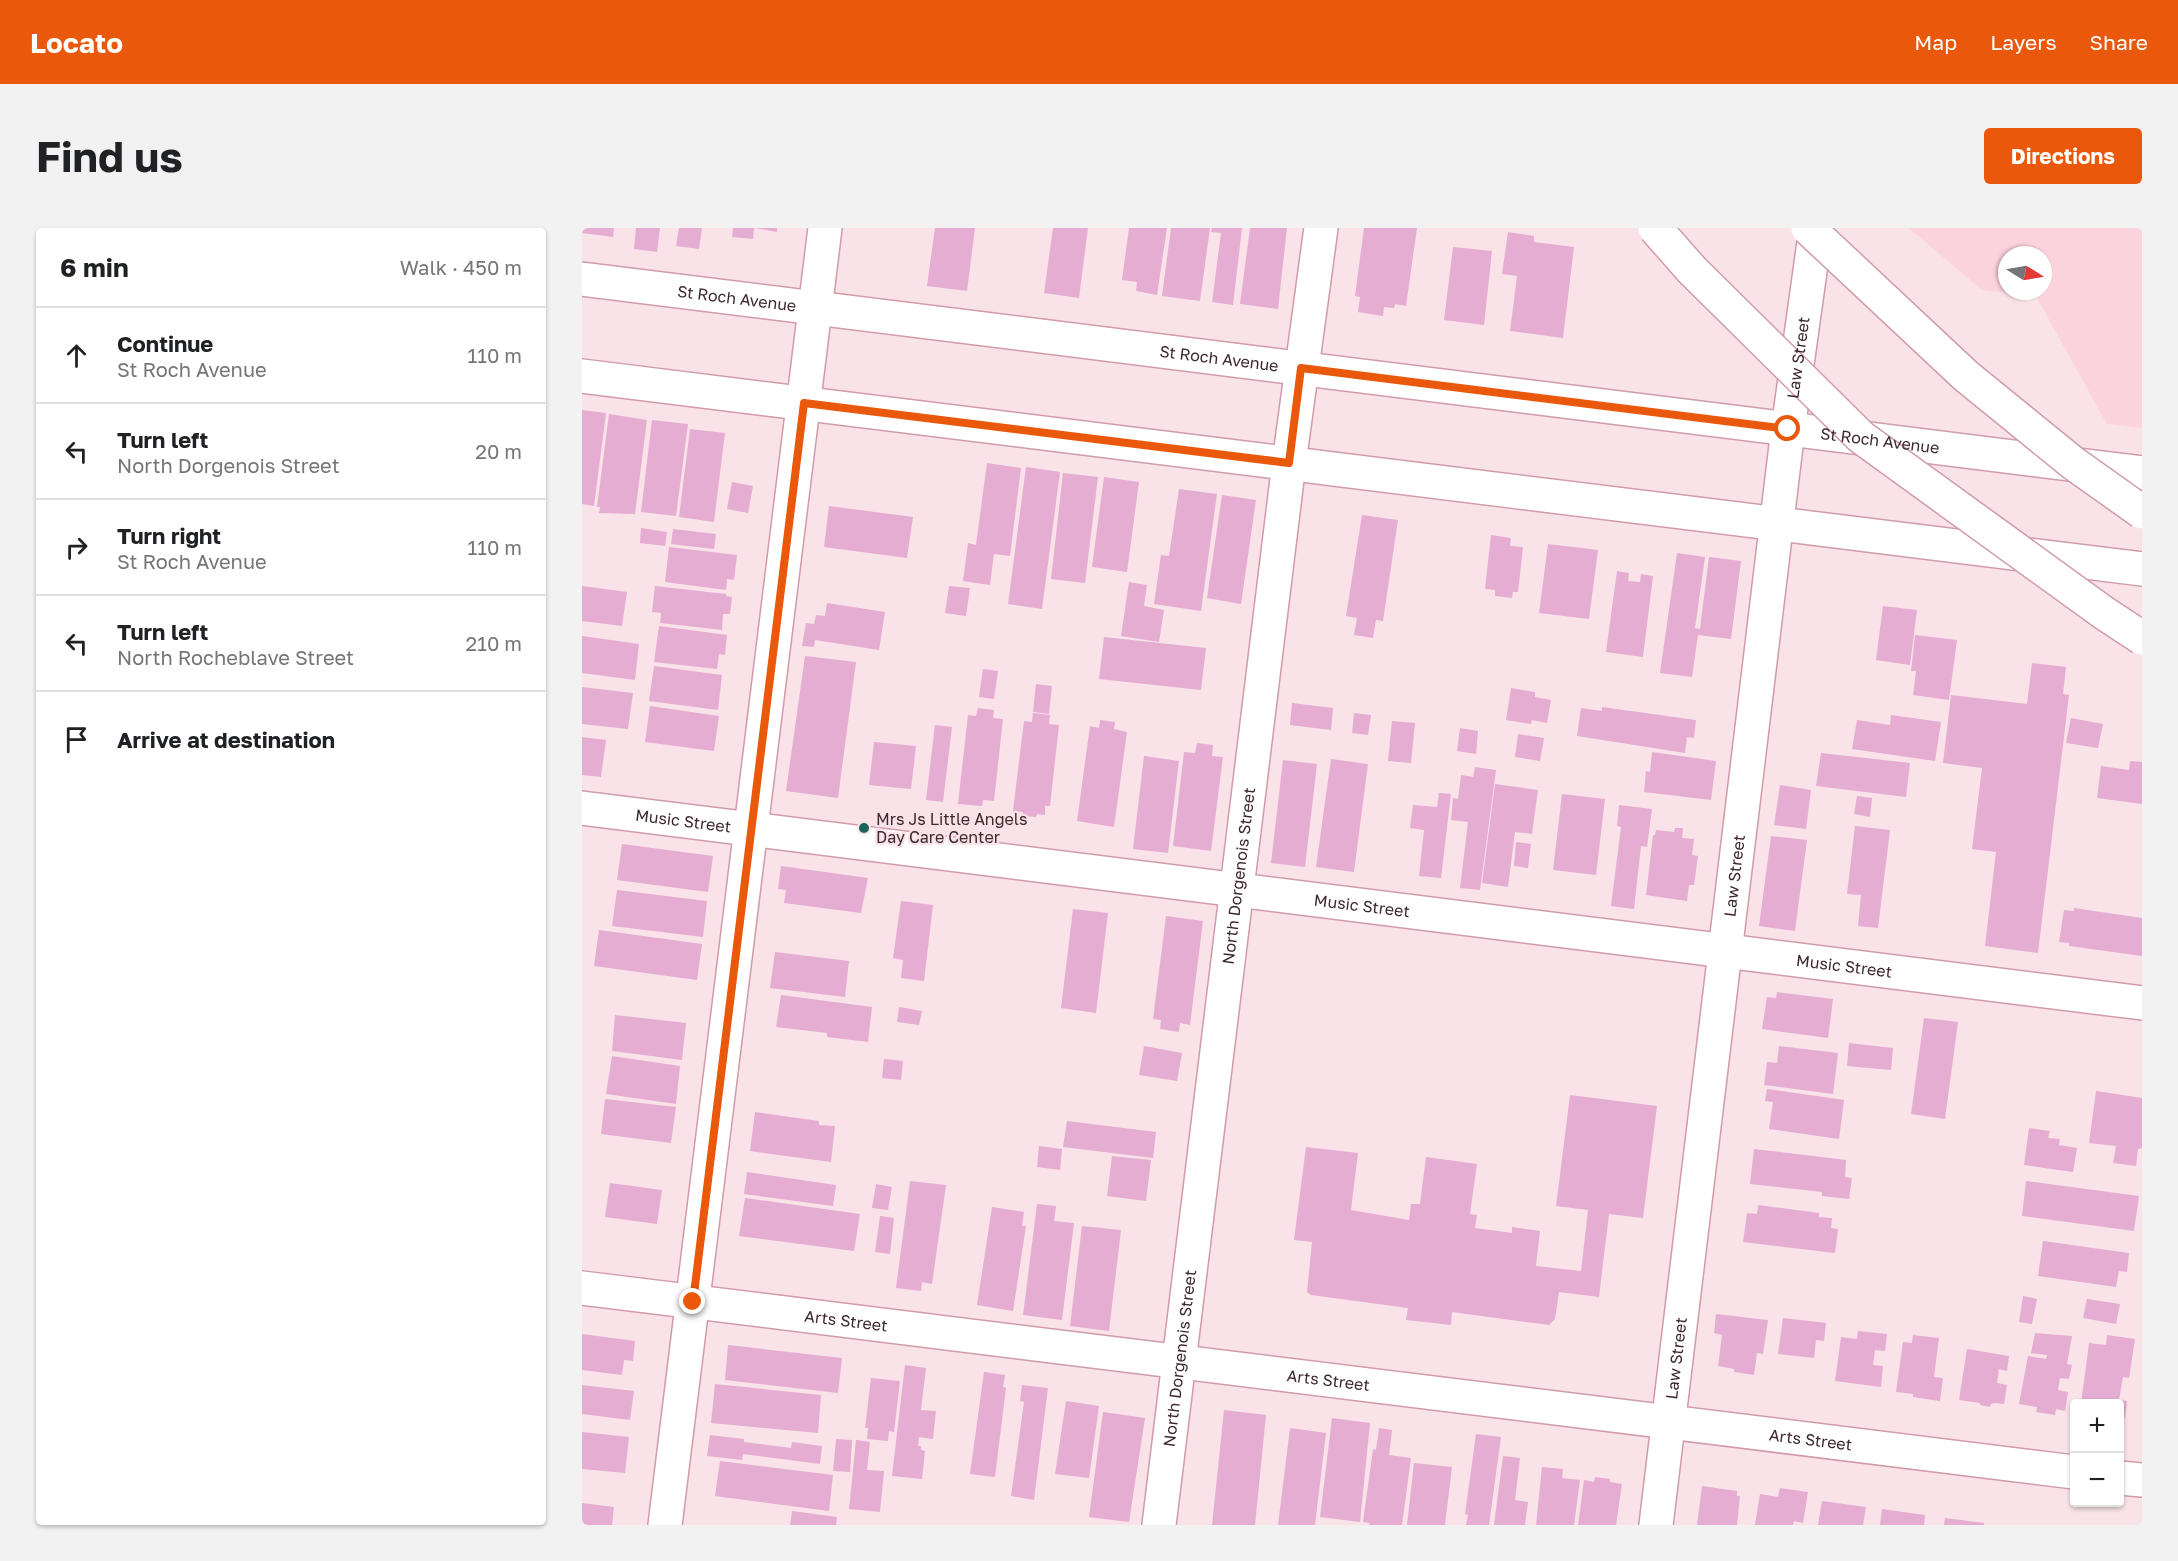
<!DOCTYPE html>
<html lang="en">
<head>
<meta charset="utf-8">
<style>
	:root { --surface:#fff; --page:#f2f2f2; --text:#202124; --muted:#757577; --line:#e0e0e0; --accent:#ea580c }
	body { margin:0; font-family:"Golos Text",sans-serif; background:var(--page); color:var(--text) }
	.controls { position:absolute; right:18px; bottom:18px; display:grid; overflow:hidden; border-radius:6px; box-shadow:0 2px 4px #0004 }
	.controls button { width:54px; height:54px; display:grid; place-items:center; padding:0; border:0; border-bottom:2px solid var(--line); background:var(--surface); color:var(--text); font:30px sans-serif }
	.compass { position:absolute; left:1416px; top:18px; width:54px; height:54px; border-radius:50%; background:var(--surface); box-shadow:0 2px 4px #0004; rotate:101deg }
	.stop { position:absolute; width:18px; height:18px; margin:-14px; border:4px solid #ea580c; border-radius:50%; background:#fff }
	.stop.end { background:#ea580c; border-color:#fff; box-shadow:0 2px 6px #0008 }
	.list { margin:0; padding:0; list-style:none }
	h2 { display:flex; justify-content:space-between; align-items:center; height:78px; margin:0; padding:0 24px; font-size:26px }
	h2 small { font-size:20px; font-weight:400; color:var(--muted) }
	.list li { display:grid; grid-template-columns:39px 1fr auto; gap:18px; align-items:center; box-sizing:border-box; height:96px; padding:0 24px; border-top:2px solid var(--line) }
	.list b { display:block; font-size:22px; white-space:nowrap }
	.list p { margin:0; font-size:20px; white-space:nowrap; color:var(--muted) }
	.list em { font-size:20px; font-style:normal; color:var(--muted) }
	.icon { flex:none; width:33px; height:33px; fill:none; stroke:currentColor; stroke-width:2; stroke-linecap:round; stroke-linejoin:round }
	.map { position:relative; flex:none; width:1560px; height:1297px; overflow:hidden; border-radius:6px }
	header { display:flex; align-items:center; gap:36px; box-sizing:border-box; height:84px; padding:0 30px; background:var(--accent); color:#fff }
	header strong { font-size:28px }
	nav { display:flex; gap:33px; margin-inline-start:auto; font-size:21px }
	.intro { display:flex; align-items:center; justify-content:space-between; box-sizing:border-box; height:144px; padding:0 36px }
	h1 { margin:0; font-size:42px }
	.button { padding:15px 27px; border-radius:6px; background:var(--accent); color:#fff; font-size:21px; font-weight:700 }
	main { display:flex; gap:36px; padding:0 36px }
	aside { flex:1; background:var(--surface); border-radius:6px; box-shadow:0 2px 4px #0004 }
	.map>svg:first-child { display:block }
	.built { fill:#fbd3de; fill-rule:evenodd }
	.building { fill:#e5add2 }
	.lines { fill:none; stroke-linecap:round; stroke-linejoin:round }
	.minor-casing { stroke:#d19bab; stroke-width:36 }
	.minor { stroke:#fff; stroke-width:33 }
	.highway-bridge-casing { stroke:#d19bab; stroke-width:36; stroke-linecap:butt }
	.highway-bridge { stroke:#fff; stroke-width:33 }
	.route { stroke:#ea580c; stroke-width:8 }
	.poi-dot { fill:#1b6357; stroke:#f9e2e8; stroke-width:2 }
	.labels { text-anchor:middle; stroke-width:4.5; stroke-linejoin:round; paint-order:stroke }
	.street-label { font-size:16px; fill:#3e282f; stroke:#f9e2e8 }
	.poi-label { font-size:16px; fill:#3e282f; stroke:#f9e2e8; text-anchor:start }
</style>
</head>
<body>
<header>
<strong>Locato</strong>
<nav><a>Map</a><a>Layers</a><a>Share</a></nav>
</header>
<div class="intro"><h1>Find us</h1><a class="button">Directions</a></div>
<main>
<aside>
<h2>6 min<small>Walk · 450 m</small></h2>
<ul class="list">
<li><svg class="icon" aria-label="ahead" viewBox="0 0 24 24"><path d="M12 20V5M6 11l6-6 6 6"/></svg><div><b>Continue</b><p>St Roch Avenue</p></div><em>110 m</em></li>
<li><svg class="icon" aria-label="left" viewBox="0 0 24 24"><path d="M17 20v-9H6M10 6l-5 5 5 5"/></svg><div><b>Turn left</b><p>North Dorgenois Street</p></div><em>20 m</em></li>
<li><svg class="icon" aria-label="right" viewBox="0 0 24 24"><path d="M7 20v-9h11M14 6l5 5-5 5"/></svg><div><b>Turn right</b><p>St Roch Avenue</p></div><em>110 m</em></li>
<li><svg class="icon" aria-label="left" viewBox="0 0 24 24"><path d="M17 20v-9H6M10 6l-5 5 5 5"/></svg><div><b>Turn left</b><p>North Rocheblave Street</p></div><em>210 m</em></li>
<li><svg class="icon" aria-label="arrive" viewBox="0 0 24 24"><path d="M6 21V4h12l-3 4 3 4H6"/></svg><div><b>Arrive at destination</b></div></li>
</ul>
</aside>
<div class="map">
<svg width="1560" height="1297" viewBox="0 0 1560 1297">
	<rect width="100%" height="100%" fill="#f9e2e8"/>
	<path class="built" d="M1327,0h233v200l-35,-4 -71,-128 -54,-6zM1425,27h36v36h-36z"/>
	<g class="building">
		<polygon points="0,0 32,0 31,9 0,5"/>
		<polygon points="54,0 78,0 75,24 52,21"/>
		<polygon points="97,0 120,0 117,21 94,18"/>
		<polygon points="151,0 172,0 171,11 150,9"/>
		<polygon points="173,0 195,0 195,4"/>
		<polygon points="353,0 393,0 385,63 345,58"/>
		<polygon points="471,0 506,0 497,70 462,65"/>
		<polygon points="547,0 585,0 575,67 554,63 555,54 540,52"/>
		<polygon points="589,0 628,0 618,73 580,68"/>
		<polygon points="630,0 660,0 651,77 630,74 639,5 629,4"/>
		<polygon points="668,0 705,0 696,81 658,76"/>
		<polygon points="782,0 835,0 824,78 813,76 812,80 802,79 801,88 776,84 778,69 773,68"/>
		<polygon points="926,4 952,8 952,14 992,19 981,110 928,103 935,48 920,46"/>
		<polygon points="871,19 910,23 902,97 862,92"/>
		<polygon points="0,182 24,185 12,278 0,276"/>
		<polygon points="27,186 65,192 53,286 17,285 18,279 15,279"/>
		<polygon points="70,192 106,196 94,288 59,284"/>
		<polygon points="108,201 143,205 132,294 97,289"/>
		<polygon points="405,235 439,240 428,328 412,326 408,357 381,353 386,315 394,317"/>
		<polygon points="444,239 478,244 460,381 426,376"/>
		<polygon points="481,245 516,249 503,355 469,351"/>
		<polygon points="522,249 557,254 545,344 510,339"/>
		<polygon points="150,254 171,258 166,285 145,281"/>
		<polygon points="597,261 635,266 619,383 572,376 579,327 587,328"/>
		<polygon points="640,267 674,272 659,376 625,370"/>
		<polygon points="247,278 331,289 325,330 242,319"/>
		<polygon points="780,287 816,292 801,393 794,392 791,410 772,407 775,390 764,388"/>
		<polygon points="59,300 85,304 83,318 58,315"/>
		<polygon points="91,301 134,306 132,321 89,316"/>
		<polygon points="909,307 929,310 928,318 941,319 936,364 931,364 930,370 913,368 913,362 903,361"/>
		<polygon points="966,316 1016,322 1007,391 957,385"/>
		<polygon points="87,319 155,327 152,352 145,351 144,362 83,354"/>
		<polygon points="1095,325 1123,329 1113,400 1118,401 1127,329 1159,333 1149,411 1116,407 1110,449 1078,445"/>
		<polygon points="1035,343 1047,345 1046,353 1058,354 1059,346 1071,348 1061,429 1024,424"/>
		<polygon points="547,354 565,357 562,378 582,382 577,414 539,408"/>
		<polygon points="0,358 45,364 40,398 0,393"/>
		<polygon points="73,358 144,366 144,368 150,369 148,386 141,386 140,402 78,395 79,385 70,384"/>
		<polygon points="367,358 388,360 384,388 363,385"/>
		<polygon points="245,375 303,384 297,422 233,412 232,419 220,418 224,395 232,396 234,387 243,388"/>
		<polygon points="1301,378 1335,382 1328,437 1294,432"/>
		<polygon points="77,398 145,407 143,427 137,426 135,441 72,434"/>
		<polygon points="1333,407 1375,412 1367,472 1331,467 1334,443 1329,443"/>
		<polygon points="0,408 57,416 53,452 0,445"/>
		<polygon points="522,409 624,420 619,462 517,451"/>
		<polygon points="223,428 274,434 256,570 204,563"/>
		<polygon points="1450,435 1484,439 1481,466 1487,467 1456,725 1403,718 1414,624 1390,621 1400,540 1361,535 1369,467 1445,476"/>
		<polygon points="72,438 140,447 136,482 67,473"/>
		<polygon points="401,441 416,443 412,471 397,469"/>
		<polygon points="454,456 470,458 467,486 451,484"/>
		<polygon points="0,459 51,465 46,501 0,496"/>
		<polygon points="929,460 953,464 953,469 969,472 965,495 950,492 949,496 924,492"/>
		<polygon points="710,475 751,480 749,502 708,497"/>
		<polygon points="68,478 137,488 132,523 63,514"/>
		<polygon points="1020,479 1114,492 1112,510 1105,509 1103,525 995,508 999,480 1020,483"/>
		<polygon points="396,480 412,482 411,490 421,491 412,573 401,572 400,578 376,576 386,487 394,488"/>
		<polygon points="451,485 468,487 467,496 477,497 468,578 463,578 463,587 455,586 454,589 440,588 441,584 431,583 442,493 450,494"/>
		<polygon points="772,485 789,487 786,507 770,505"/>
		<polygon points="1309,487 1359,494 1353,533 1270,521 1275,492 1308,497"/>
		<polygon points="1489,490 1521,496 1516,520 1484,515"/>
		<polygon points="518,492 533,494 532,501 545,504 532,599 495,593 508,498 517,500"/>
		<polygon points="810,493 833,495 829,535 806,533"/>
		<polygon points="353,497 370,499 361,574 344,572"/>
		<polygon points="878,500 896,503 894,526 875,523"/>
		<polygon points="936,506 962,510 958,533 933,529"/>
		<polygon points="0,509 24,512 19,549 0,547"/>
		<polygon points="292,514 334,518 329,561 287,557"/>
		<polygon points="615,515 631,517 630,528 641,529 629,623 591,618 602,524 613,525"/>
		<polygon points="1070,524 1134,533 1129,572 1062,564 1064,543 1068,544"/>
		<polygon points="1239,525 1328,535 1324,569 1234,558"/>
		<polygon points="562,528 597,533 586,625 551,621"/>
		<polygon points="749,531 786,536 772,644 734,639"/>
		<polygon points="701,532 735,536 723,639 689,635"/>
		<polygon points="1548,533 1560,534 1560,576 1515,570 1519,538 1547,542"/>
		<polygon points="893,539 914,542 898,662 878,660 886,594 869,592 871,570 876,571 879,547 891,549"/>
		<polygon points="913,556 956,562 950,606 933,604 926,659 900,655"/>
		<polygon points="1198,557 1229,562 1224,601 1192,597"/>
		<polygon points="857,565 869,566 859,650 837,648 842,602 828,600 831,577 855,579"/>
		<polygon points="980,566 1023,571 1014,647 971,642"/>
		<polygon points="1275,568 1290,570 1288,589 1272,586"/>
		<polygon points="1037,577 1070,581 1065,619 1059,618 1052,681 1029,678 1039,599 1035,598"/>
		<polygon points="1273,598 1308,602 1296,700 1276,698 1279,667 1265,666"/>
		<polygon points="1093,600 1101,600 1100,610 1112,611 1110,627 1116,628 1112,657 1107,657 1105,673 1064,667 1071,607 1073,607 1074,602 1092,604"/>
		<polygon points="1189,608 1225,612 1213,703 1177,698"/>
		<polygon points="934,614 949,616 946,640 932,638"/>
		<polygon points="40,616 131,628 126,664 35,652"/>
		<polygon points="199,638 286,650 279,685 202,675 204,662 196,661"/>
		<polygon points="35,662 125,673 121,709 30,698"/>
		<polygon points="319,673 351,677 342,753 319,750 321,732 311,730"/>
		<polygon points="1492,680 1560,690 1560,728 1487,718 1487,715 1477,714 1482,682 1492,683"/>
		<polygon points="491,681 526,685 514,785 479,780"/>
		<polygon points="584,688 621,693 608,797 598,795 597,804 578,801 579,792 571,791"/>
		<polygon points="17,702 120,716 115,752 12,738"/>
		<polygon points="193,724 267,733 263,769 188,760"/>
		<polygon points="1195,764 1251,771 1246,810 1180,801 1185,769 1194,770"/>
		<polygon points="199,767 290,779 286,814 245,809 245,805 194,799"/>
		<polygon points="317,779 340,783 337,797 315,794"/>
		<polygon points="33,787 104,795 100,832 30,823"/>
		<polygon points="1342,790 1376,794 1363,891 1329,886"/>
		<polygon points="1267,815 1311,820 1309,842 1265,838"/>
		<polygon points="562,818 600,825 595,853 557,847"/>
		<polygon points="1197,818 1256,825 1251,866 1182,857 1185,834 1195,835"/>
		<polygon points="30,828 98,838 94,876 24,866"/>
		<polygon points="302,831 321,833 319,852 300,850"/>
		<polygon points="1185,861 1262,872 1257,911 1187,901 1191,874 1183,873"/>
		<polygon points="1514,863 1560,870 1560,920 1556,921 1554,938 1531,935 1534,918 1507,915"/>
		<polygon points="988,867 1075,878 1061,990 1027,986 1017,1069 977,1064 973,1091 967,1097 870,1084 869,1097 824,1092 826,1080 729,1067 725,1064 730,1014 712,1012 724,919 776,925 769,982 827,992 829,976 838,976 844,929 895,936 888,986 895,987 893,1000 930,1005 930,999 958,1003 954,1038 999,1043 1006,982 974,978"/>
		<polygon points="23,871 94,879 89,915 19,906"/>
		<polygon points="173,884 237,893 237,897 253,898 249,934 168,923"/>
		<polygon points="485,893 574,904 571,930 481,919"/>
		<polygon points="1447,900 1468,903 1466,910 1478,911 1477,917 1495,920 1491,944 1442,937"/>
		<polygon points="457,918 480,921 478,942 455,939"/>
		<polygon points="1172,921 1264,932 1263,949 1270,950 1267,971 1240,968 1240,964 1168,956"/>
		<polygon points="530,928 569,932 564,973 525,968"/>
		<polygon points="165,944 254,957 251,978 162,966"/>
		<polygon points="328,953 364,957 350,1056 340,1054 339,1063 314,1060"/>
		<polygon points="1444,953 1557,968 1552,1003 1440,988"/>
		<polygon points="28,955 80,962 75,996 23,989"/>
		<polygon points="294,956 310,959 306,982 290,980"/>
		<polygon points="163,970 278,986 272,1023 157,1008"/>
		<polygon points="455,976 474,978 472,993 492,995 480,1092 441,1087"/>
		<polygon points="1176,977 1237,985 1237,989 1250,990 1249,1000 1256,1001 1253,1025 1161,1014 1165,985 1175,986"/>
		<polygon points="410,979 442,984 440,998 444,998 431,1083 395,1077"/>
		<polygon points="298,988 312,990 308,1026 293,1024"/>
		<polygon points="500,998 539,1002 527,1103 488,1098"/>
		<polygon points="1461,1013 1547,1025 1545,1044 1537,1043 1534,1059 1456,1048"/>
		<polygon points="1441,1068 1455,1071 1450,1096 1437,1094"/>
		<polygon points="1505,1071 1538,1076 1534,1096 1501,1090"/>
		<polygon points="1134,1086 1186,1092 1181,1126 1175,1125 1172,1147 1152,1144 1152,1141 1136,1138 1140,1107 1132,1105"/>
		<polygon points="1201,1090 1244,1095 1242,1113 1234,1112 1232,1130 1196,1126"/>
		<polygon points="1276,1103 1305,1106 1303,1123 1293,1122 1291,1137 1301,1138 1299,1159 1253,1153 1259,1109 1275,1111"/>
		<polygon points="1453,1105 1490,1108 1485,1136 1490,1137 1487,1151 1478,1150 1476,1162 1486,1164 1483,1183 1474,1181 1473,1187 1454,1184 1455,1179 1437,1176 1446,1128 1464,1131 1465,1127 1449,1125"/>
		<polygon points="0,1106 53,1113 51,1133 42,1132 40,1147 0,1142"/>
		<polygon points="1331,1107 1357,1110 1352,1149 1361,1150 1358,1173 1331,1169 1331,1166 1314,1164 1321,1114 1330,1115"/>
		<polygon points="1525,1107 1553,1111 1547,1150 1541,1149 1537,1172 1545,1173 1543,1190 1538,1190 1538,1176 1499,1176 1507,1115 1524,1117"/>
		<polygon points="146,1117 260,1130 256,1165 143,1152"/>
		<polygon points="1385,1121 1427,1128 1425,1143 1417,1141 1415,1155 1425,1157 1422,1176 1413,1175 1409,1176 1408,1179 1398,1177 1398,1175 1377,1172"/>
		<polygon points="323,1137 344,1140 339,1182 354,1183 351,1211 337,1209 336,1218 339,1218 339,1222 343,1223 340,1251 310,1248"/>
		<polygon points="402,1144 423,1147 421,1159 424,1160 413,1249 388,1246"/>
		<polygon points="289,1150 318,1153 312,1204 307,1203 306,1213 285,1211 286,1200 283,1200"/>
		<polygon points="133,1156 239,1167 236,1205 129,1195"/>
		<polygon points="0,1157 52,1163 48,1192 0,1186"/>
		<polygon points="440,1157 466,1160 452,1272 429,1268 442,1174 438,1173"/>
		<polygon points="484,1173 517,1178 507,1250 473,1246"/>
		<polygon points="642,1182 684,1187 673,1297 630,1297"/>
		<polygon points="521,1184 563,1190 547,1294 507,1289"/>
		<polygon points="750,1190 788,1195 778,1294 738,1289"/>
		<polygon points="708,1200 744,1205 733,1297 696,1297"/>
		<polygon points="797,1200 810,1202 807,1227 829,1230 820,1297 787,1297 788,1295 781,1294 791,1221 794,1222"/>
		<polygon points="0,1204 47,1209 43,1245 0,1241"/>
		<polygon points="894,1206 919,1209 907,1297 884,1297 886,1287 883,1286"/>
		<polygon points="128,1207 162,1211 162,1214 209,1220 210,1214 240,1218 238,1236 161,1226 160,1232 125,1228"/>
		<polygon points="254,1211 270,1212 268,1244 251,1243"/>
		<polygon points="274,1212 288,1214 285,1242 302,1243 298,1284 267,1281"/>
		<polygon points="921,1228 938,1230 933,1272 946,1274 943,1297 912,1297"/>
		<polygon points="138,1233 251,1247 247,1283 133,1268"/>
		<polygon points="832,1235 870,1239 863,1297 825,1297"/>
		<polygon points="960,1239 981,1241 980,1250 998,1252 992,1297 954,1297"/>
		<polygon points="1013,1249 1028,1251 1028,1254 1040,1256 1034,1297 996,1297 1002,1252 1012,1254"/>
		<polygon points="1120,1258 1155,1263 1155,1268 1158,1268 1155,1297 1115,1297"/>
		<polygon points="1198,1260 1226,1264 1221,1295 1212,1293 1211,1297 1173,1297 1178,1266 1196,1269"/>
		<polygon points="1240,1273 1284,1279 1281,1297 1236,1297"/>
		<polygon points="0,1275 32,1279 30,1297 0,1297"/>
		<polygon points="1300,1281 1343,1287 1342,1297 1298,1297"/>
		<polygon points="210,1283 255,1289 254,1297 208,1297"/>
		<polygon points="1363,1290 1402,1295 1402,1297 1362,1297"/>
	</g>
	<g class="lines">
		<defs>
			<g id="minor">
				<path id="s1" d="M0,51l1560,194"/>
				<polyline points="0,148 1560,341"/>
				<path id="s2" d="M0,580l1560,195"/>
				<path id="s3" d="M0,1060l1492,184"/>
				<polyline points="1538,1250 1560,1252"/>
				<polyline points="83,1297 243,0"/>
				<path id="s4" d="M577,1297l130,-1062 32,-235"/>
				<path id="s5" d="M1074,1297l132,-1096 28,-201"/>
			</g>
		</defs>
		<use href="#minor" class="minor-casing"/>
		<use href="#minor" class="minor"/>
		<defs>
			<g id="highway-bridge">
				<polyline points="1073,0 1110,42 1279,209 1522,385 1560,410"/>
				<polyline points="1226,0 1384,148 1491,235 1560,284"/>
			</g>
		</defs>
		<use href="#highway-bridge" class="highway-bridge-casing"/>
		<use href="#highway-bridge" class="highway-bridge"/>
	</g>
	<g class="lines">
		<polyline class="route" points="111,1074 222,175 707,235 719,140 1206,201"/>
	</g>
	<circle class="poi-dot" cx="282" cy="600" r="6"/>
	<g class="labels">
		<g class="street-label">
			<text dy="6" stroke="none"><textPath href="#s1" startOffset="156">St Roch Avenue</textPath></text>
			<text dy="6" stroke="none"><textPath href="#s1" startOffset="642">St Roch Avenue</textPath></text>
			<text dy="6" stroke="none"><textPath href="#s5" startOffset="1176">Law Street</textPath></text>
			<text dy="6" stroke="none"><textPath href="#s1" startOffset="1308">St Roch Avenue</textPath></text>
			<text dy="6" stroke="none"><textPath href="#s2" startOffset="102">Music Street</textPath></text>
			<text dy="6" stroke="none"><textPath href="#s4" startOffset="654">North Dorgenois Street</textPath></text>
			<text dy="6" stroke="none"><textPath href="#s5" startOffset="654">Law Street</textPath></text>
			<text dy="6" stroke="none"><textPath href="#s2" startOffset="786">Music Street</textPath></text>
			<text dy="6" stroke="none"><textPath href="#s2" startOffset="1272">Music Street</textPath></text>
			<text dy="6" stroke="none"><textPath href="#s3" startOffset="266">Arts Street</textPath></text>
			<text dy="6" stroke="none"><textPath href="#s4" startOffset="168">North Dorgenois Street</textPath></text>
			<text dy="6" stroke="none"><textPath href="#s5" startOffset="168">Law Street</textPath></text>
			<text dy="6" stroke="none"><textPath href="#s3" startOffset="752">Arts Street</textPath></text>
			<text dy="6" stroke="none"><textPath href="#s3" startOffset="1238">Arts Street</textPath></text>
		</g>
		<g class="poi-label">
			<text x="294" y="597">Mrs Js Little Angels<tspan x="294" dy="18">Day Care Center</tspan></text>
		</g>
	</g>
</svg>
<div class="controls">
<button>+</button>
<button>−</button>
</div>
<svg class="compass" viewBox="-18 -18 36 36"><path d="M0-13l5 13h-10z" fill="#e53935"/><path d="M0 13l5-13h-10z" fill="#757577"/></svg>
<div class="stop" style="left:1206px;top:201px"></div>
<div class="stop end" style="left:111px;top:1074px"></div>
</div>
</main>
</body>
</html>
